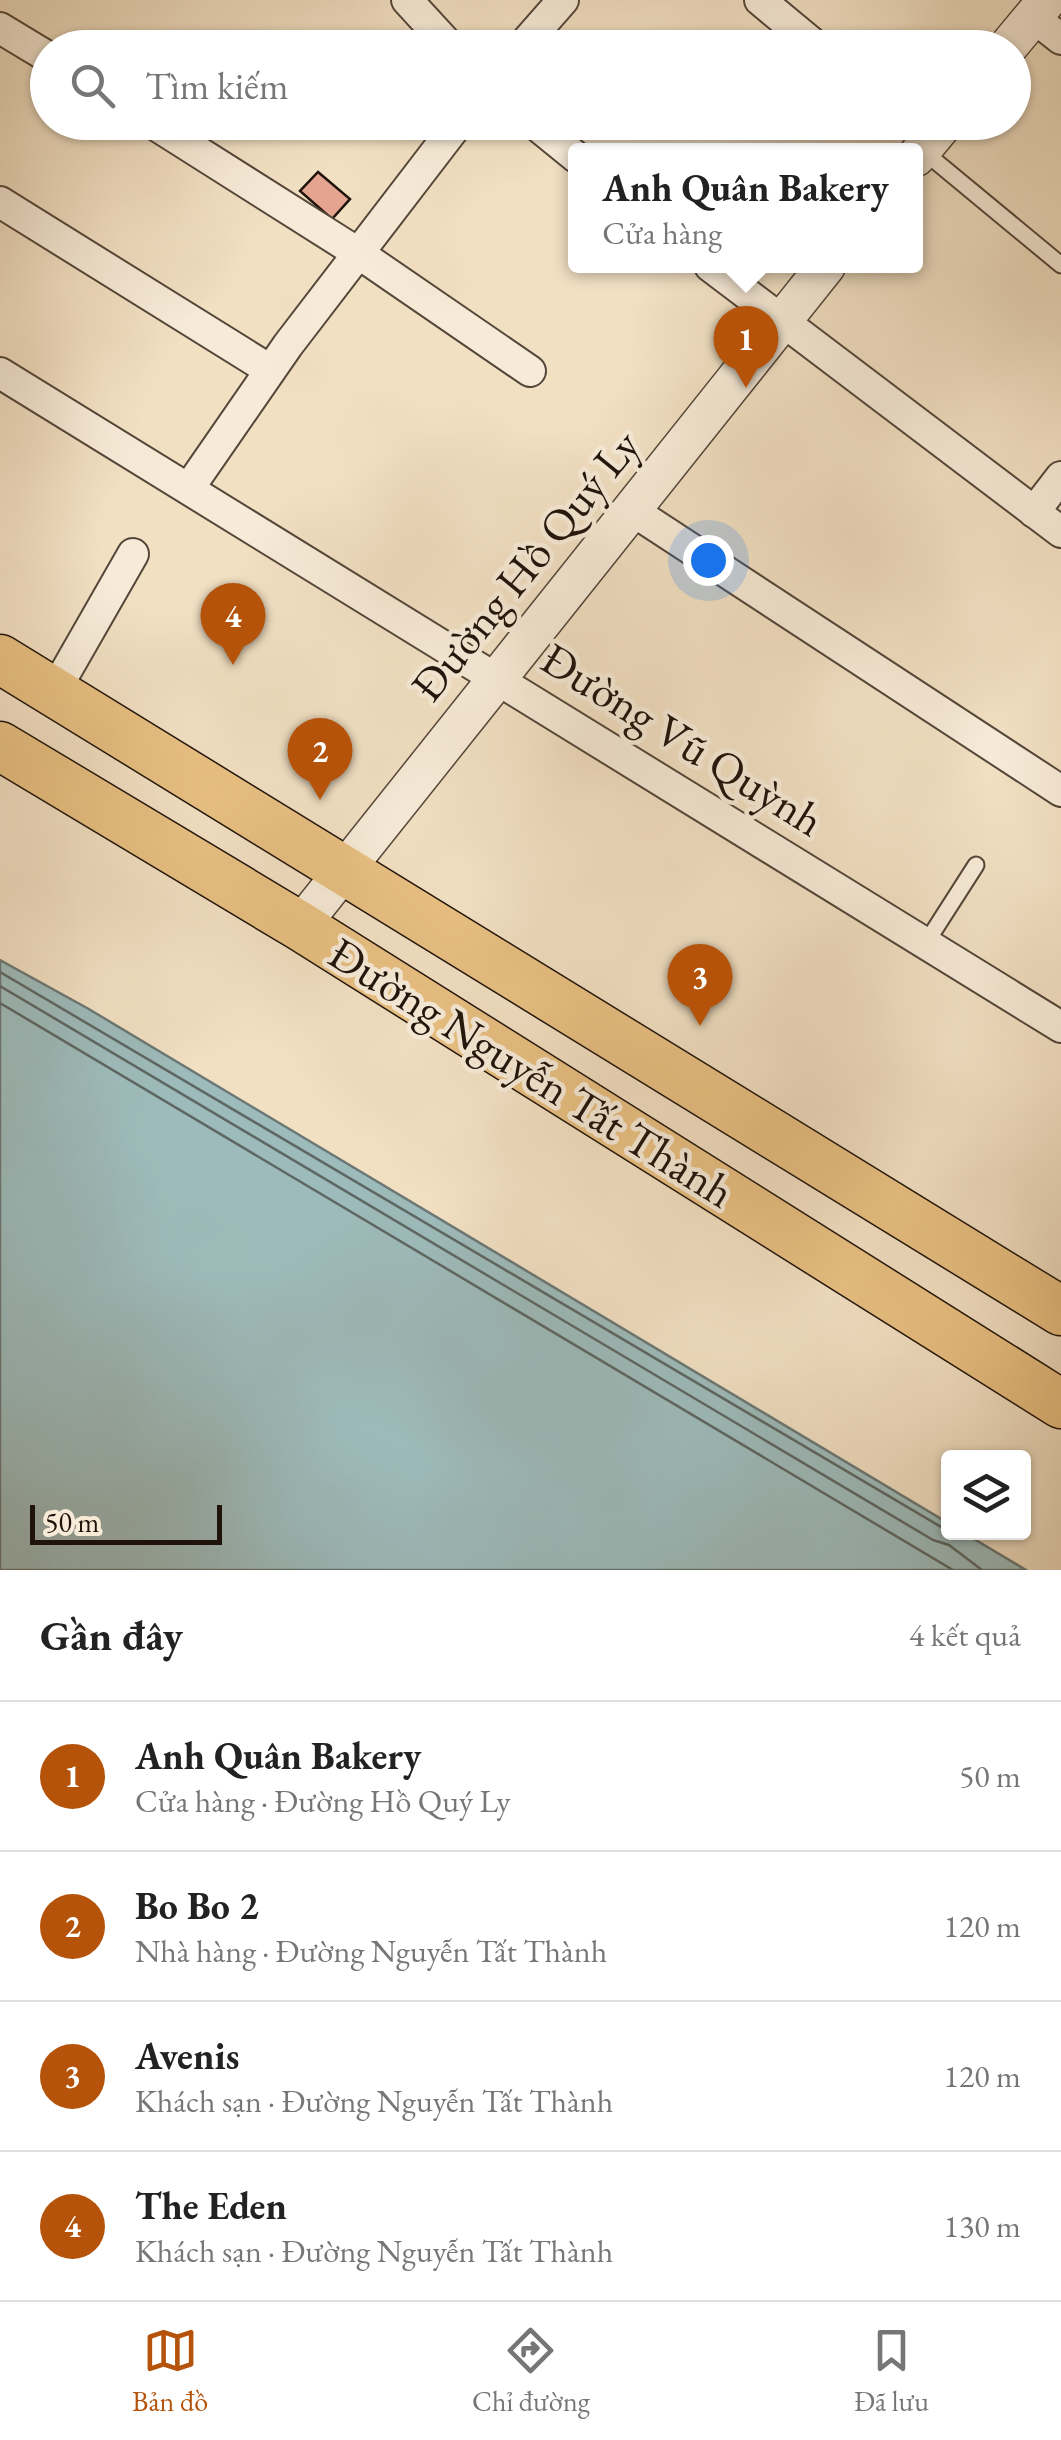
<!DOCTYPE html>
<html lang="vi">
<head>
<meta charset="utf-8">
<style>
	:root { --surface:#fff; --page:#f6f6f6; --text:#222; --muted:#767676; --line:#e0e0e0; --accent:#b45309 }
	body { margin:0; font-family:"EB Garamond",serif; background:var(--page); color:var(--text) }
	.controls { position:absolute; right:30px; bottom:30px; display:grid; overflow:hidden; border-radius:10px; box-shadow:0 2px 8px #0004 }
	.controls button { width:90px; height:90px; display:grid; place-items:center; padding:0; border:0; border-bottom:2px solid var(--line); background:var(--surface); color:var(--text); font:50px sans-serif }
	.scale { position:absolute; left:30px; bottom:25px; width:192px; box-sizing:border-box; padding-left:10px; border:5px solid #1f130b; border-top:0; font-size:28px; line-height:35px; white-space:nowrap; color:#1f130b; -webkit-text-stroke:8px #f7ebd8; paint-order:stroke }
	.you { position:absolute; left:708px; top:560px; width:35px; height:35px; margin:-25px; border:8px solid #fff; border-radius:50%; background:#1a73e8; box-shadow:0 0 0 15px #1a73e833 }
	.badge { display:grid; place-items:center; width:65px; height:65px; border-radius:50%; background:var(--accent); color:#fff; font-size:32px; font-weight:700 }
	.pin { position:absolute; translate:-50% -82px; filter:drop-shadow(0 2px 5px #0008) }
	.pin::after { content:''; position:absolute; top:52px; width:35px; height:30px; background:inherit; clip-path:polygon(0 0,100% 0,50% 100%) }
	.popup { position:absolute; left:568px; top:143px; width:355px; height:130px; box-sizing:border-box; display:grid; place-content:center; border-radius:10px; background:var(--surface); filter:drop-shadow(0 2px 8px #0005); font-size:32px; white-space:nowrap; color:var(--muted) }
	.popup b { font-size:38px; color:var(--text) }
	.popup::after { content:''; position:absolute; left:50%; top:100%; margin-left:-20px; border:20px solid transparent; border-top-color:var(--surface) }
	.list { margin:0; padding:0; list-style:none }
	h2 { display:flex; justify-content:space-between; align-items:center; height:130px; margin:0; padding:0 40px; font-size:42px }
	h2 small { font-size:32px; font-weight:400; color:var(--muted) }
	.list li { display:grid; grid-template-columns:65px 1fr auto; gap:30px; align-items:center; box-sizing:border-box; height:150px; padding:0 40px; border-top:2px solid var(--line) }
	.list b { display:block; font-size:38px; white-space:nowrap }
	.list p { margin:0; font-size:32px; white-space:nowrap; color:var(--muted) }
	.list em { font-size:32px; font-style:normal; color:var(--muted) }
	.icon { flex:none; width:55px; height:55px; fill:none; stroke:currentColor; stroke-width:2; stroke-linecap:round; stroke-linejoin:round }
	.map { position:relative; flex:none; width:1061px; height:1570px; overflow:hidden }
	.search { position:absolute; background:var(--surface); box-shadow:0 2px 8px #0004; left:30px; right:30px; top:30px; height:110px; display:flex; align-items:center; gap:25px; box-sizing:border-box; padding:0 35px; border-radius:55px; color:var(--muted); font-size:38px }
	.sheet { height:730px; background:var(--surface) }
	nav { display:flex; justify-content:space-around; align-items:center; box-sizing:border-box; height:140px; border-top:2px solid var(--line); background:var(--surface); font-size:28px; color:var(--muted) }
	nav a { display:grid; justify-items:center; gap:5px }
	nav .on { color:var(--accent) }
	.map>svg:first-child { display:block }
	.water { fill:#9dbbbb; stroke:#6b7875; stroke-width:2.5 }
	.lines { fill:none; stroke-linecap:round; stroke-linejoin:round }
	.shore { stroke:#5e6763; stroke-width:2.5 }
	.building { fill:#e4a490; stroke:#1f130b; stroke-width:2.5 }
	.service-casing { stroke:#544639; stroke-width:19 }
	.minor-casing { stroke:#544639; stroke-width:34 }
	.tertiary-casing { stroke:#544639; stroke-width:41 }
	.primary-casing { stroke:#1f130b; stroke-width:51 }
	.service { stroke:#f7ebd8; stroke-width:15 }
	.minor { stroke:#f7ebd8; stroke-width:30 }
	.tertiary { stroke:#f7ebd8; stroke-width:38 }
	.primary { stroke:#e9c082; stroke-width:48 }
	.labels { text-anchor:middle; stroke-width:9; stroke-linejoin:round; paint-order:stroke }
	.street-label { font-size:45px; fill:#1f130b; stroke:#f7ebd8 }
</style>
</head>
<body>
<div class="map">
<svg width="1061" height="1570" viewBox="0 0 1061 1570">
	<rect width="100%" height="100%" fill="#f2e0c3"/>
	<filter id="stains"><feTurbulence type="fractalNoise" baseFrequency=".002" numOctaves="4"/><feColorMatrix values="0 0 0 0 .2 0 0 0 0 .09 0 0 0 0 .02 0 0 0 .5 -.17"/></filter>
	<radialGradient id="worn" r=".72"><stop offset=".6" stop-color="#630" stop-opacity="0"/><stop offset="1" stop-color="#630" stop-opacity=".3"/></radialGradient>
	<polygon class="water" points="0,960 87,1008 948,1523 948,1532 964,1533 1026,1570 0,1570"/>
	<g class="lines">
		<g class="shore">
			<polyline points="0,972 948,1531"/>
			<polyline points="0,986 933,1540 949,1545 982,1570"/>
			<polyline points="0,1003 953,1570"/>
		</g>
	</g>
	<polygon class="building" points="318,172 350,199 332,219 300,191"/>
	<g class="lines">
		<defs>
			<g id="service">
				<polyline points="922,150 1061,265"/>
				<polyline points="926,943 976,865"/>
			</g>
			<g id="minor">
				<polyline points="407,0 451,48"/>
				<polyline points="760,0 818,48"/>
				<polyline points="1033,17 1061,39"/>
				<polyline points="0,28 48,57"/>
				<polyline points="521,48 563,0"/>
				<polyline points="151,122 358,253 530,371"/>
				<polyline points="533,122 576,157"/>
				<polyline points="910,122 931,139"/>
				<polyline points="0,202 270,370"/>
				<polyline points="710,266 1061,532"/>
				<polyline points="0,373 1061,1027"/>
				<polyline points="189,488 288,345 459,122"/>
				<polyline points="630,509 1061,791"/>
				<polyline points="1034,512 1061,477"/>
				<polyline points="54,692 133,554"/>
			</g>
			<g id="tertiary">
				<polyline points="1007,48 1047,0"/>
				<polyline points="916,157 945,122"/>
				<polyline points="300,926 826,266"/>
			</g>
			<g id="primary">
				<polyline points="0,659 1061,1311"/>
				<polyline points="0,746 300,926 1061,1404"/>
			</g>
		</defs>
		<use href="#service" class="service-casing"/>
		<use href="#minor" class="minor-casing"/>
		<use href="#tertiary" class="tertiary-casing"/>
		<use href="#primary" class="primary-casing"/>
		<use href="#service" class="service"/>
		<use href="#minor" class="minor"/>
		<use href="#tertiary" class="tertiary"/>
		<use href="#primary" class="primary"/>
	</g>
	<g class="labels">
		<g class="street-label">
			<text transform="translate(525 565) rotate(-51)" y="16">Đường Hồ Quý Ly</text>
			<text transform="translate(683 739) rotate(32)" y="16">Đường Vũ Quỳnh</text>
			<text transform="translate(532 1072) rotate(32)" y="16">Đường Nguyễn Tất Thành</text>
		</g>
	</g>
	<rect width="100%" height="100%" filter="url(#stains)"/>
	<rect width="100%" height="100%" fill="url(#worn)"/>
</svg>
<div class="controls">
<button><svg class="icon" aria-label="layers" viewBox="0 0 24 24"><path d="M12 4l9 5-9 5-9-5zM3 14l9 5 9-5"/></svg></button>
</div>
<div class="scale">50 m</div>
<div class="you"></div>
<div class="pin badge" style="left:746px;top:388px">1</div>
<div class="popup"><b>Anh Quân Bakery</b>Cửa hàng</div>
<div class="pin badge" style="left:320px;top:800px">2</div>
<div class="pin badge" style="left:700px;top:1026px">3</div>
<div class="pin badge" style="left:233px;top:665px">4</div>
<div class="search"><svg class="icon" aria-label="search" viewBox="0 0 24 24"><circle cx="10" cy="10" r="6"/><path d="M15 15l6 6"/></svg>Tìm kiếm</div>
</div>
<section class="sheet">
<h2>Gần đây<small>4 kết quả</small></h2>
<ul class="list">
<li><span class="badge">1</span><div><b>Anh Quân Bakery</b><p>Cửa hàng · Đường Hồ Quý Ly</p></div><em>50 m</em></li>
<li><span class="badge">2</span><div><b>Bo Bo 2</b><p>Nhà hàng · Đường Nguyễn Tất Thành</p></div><em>120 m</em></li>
<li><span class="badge">3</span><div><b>Avenis</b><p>Khách sạn · Đường Nguyễn Tất Thành</p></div><em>120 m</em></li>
<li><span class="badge">4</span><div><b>The Eden</b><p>Khách sạn · Đường Nguyễn Tất Thành</p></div><em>130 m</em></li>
</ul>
</section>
<nav>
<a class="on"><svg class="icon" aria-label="map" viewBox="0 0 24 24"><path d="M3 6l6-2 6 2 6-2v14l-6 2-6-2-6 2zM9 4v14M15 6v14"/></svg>Bản đồ</a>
<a><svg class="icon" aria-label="directions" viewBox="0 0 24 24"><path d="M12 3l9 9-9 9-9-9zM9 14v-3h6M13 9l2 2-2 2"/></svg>Chỉ đường</a>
<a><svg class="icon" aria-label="saved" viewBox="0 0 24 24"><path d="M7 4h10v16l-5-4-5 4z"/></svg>Đã lưu</a>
</nav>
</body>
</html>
